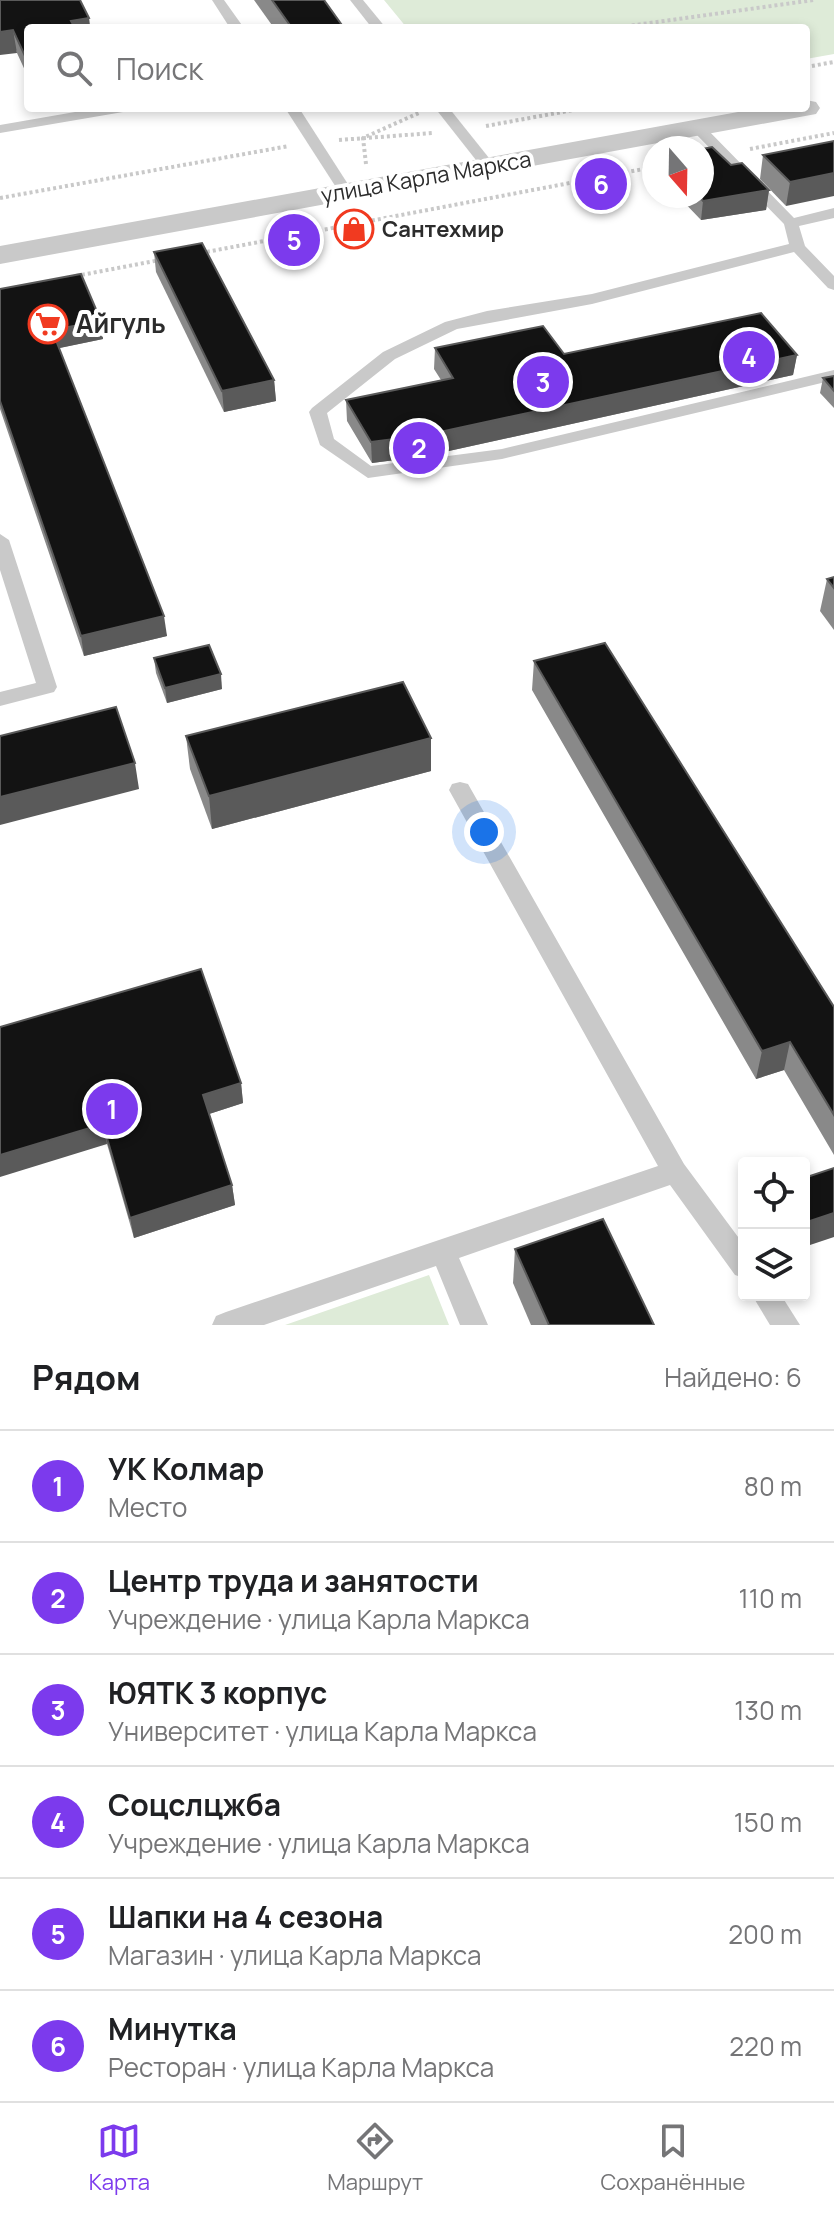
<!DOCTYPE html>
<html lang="ru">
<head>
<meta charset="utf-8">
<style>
	:root { --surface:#fff; --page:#f2f2f2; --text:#202124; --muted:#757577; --line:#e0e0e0; --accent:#7c3aed }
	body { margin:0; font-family:Manrope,sans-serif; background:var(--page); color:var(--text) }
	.controls { position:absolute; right:24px; bottom:24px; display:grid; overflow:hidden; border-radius:8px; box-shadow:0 4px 12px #0003 }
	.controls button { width:72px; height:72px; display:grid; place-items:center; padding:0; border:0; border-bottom:2px solid var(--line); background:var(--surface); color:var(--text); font:40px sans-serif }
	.compass { position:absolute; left:642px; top:136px; width:72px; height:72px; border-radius:50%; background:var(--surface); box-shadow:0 4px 12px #0003; rotate:160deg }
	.you { position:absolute; left:484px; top:832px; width:28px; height:28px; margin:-20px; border:6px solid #fff; border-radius:50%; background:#1a73e8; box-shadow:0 0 0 12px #1a73e833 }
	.badge { display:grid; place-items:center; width:52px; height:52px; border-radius:50%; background:var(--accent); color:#fff; font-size:26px; font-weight:700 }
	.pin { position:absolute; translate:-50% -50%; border:4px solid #fff; box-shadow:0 2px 8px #0006 }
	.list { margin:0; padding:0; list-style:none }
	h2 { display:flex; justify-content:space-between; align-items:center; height:104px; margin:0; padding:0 32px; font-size:34px }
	h2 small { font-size:26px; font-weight:400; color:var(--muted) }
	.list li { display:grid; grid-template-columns:52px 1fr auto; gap:24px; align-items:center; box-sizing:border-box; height:112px; padding:0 32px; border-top:2px solid var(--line) }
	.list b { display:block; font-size:30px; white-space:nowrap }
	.list p { margin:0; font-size:26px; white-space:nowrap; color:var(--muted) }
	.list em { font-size:26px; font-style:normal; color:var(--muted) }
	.icon { flex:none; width:44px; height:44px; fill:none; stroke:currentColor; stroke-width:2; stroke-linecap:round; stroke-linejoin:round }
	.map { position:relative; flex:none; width:834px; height:1325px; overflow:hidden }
	.search { position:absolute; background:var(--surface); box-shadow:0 4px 12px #0003; left:24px; right:24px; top:24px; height:88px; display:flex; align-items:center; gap:20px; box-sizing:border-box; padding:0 28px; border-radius:8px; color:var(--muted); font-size:30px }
	.sheet { height:776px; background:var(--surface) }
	nav { display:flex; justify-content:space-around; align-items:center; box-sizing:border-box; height:112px; border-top:2px solid var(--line); background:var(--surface); font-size:22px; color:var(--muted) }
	nav a { display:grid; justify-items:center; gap:4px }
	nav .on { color:var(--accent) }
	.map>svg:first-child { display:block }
	.green { fill:#deebd8 }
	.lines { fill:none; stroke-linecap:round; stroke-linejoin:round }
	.path { stroke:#c9c9c9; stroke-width:4; stroke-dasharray:3 3; stroke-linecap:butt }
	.service { fill:#c9c9c9; fill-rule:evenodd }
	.minor { fill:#c9c9c9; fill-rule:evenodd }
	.wall { fill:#898989 }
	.shaded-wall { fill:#5a5a5a }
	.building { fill:#131313; stroke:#5a5a5a; stroke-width:2 }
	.labels { text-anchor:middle; stroke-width:8; stroke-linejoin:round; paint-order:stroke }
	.far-street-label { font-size:22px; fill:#2c2c2c; stroke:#fff }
	.far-poi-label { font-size:22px; font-weight:bold; fill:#2c2c2c; stroke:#fff; text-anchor:start }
	.poi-label { font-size:26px; font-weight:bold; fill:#2c2c2c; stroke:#fff; text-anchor:start }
</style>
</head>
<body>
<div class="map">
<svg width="834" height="1325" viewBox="0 0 834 1325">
	<rect width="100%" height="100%" fill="#fff"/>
	<g class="green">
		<polygon points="384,0 834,0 834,54 806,59 806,28 407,28"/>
		<polygon points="429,1275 449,1325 284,1325 285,1325"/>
	</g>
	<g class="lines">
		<g class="path">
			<polyline points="614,28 814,0"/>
			<polyline points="806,67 834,62"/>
			<polyline points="486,126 584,108"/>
			<polyline points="339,140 433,133"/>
			<polyline points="750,149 834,133"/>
			<polyline points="366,164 363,138 421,112"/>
			<polyline points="0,198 289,146"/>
			<polyline points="201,253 654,167"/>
			<polyline points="76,276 160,260"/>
		</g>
		<g class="service">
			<polygon points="212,0 224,0 244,28 230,28"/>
			<polygon points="350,0 363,0 386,28 372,28"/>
			<polygon points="98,108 130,108 123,112 0,133 0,125"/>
			<polygon points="285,108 299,108 353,192 351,195 341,195"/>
			<polygon points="435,108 449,108 493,163 493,169 483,169"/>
			<polygon points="693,125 703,125 794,218 834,208 834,218 799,226 805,246 834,276 834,290 828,288 794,252 592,304 457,329 395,359 327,413 334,439 371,466 502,449 834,370 834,380 502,459 368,478 320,445 309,412 312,408 383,352 445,322 487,311 592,294 789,244 784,224 693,131"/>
			<polygon points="0,534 9,540 57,687 54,692 0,706 0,692 36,683 0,570"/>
			<polygon points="460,782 468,784 684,1164 744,1245 744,1278 735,1275 670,1185 459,1258 488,1325 460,1325 436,1266 264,1325 212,1325 216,1316 226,1312 658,1166 449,790 452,784"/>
			<polygon points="752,1295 781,1295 800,1325 770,1325"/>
		</g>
		<polygon class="minor" points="806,100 816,102 820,108 816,114 0,264 0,246 760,108 806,108"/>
	</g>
	<g class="wall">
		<polygon points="0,0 89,18 90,28 28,28 28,77 17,53"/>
		<polygon points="254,0 324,0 344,28 274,28"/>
		<polygon points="834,141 786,206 760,179 763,155"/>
		<polygon points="731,165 769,190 766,210 701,220 678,196 702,196"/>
		<polygon points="154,252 274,380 276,401 224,412 156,272"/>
		<polygon points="0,289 101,321 103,339 59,348 167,636 84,656 0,409"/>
		<polygon points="435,348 564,354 797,355 793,375 426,456 372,463 347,421 346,400 441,380 434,369"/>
		<polygon points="834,376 834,408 820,393 823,378"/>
		<polygon points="834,577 834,630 820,611 827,579"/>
		<polygon points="154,658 222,689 167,703 156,673"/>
		<polygon points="534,661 834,1007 834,1155 784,1070 756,1079 532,690"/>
		<polygon points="186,736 431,738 431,771 212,829 190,769"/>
		<polygon points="0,1027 241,1083 243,1103 209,1114 232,1185 235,1205 134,1238 107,1144"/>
		<polygon points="515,1249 654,1325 531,1325 513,1283"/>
	</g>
	<g class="shaded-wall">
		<polygon points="89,18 90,28 72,28 71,21"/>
		<polygon points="13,30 17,53 0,55 0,32"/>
		<polygon points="28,55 28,74 25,56"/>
		<polygon points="331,108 353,108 331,112"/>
		<polygon points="834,173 834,196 786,206 790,182"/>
		<polygon points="769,190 766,210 701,220 703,201"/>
		<polygon points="101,321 103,339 55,349 52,330"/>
		<polygon points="797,355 793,375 426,456 372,463 371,442"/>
		<polygon points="274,380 276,401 224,412 222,391"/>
		<polygon points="164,616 167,636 84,656 81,636"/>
		<polygon points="221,674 222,689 167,703 165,688"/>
		<polygon points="431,738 431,771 212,829 209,796"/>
		<polygon points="135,763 139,789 0,825 0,797"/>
		<polygon points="790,1042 784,1070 756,1079 762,1051"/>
		<polygon points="241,1083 243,1103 206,1115 203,1095"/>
		<polygon points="103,1124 107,1144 0,1177 0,1155"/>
		<polygon points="232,1185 235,1205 134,1238 130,1218"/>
		<polygon points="834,1213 834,1237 804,1247 804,1223"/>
	</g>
	<g class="building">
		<polygon points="0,0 80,0 89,18 71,21 75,28 28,28 28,55 25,56 13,30 0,32"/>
		<polygon points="272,0 324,0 344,28 292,28"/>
		<polygon points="834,141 834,173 790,182 763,155"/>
		<polygon points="712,147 731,165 742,163 769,190 703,201 699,196 702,196 702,149"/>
		<polygon points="202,243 274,380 222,391 154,252"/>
		<polygon points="81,274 101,321 52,330 164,616 81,636 0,401 0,289"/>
		<polygon points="761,313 797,355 426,435 371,442 346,400 453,378 435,348 543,326 564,354"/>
		<polygon points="834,376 834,391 823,378"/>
		<polygon points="834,577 834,588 827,579"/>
		<polygon points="605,643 834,1007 834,1115 790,1042 762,1051 534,661"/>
		<polygon points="209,645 221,674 165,688 154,658"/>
		<polygon points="403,682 431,738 209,796 186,736"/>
		<polygon points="116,707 135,763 0,797 0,736"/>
		<polygon points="201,969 241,1083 203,1095 232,1185 130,1218 103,1124 0,1155 0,1027"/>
		<polygon points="834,1168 834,1213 804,1223 804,1178"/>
		<polygon points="603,1219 654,1325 549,1325 515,1249"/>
	</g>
	<defs>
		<symbol id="shop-ring" viewBox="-11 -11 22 22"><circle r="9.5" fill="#fff" stroke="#f13a20" stroke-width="1.5"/><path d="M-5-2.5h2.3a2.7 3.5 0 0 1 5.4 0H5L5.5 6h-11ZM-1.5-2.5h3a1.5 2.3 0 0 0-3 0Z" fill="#f13a20"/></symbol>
		<symbol id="supermarket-ring" viewBox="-11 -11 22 22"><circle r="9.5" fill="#fff" stroke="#f13a20" stroke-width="1.5"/><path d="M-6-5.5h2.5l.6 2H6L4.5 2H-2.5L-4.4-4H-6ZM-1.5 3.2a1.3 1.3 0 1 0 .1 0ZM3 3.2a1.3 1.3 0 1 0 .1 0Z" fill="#f13a20"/></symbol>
	</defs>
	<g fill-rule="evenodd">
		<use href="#shop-ring" x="332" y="207" width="44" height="44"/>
		<use href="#supermarket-ring" x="26" y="302" width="44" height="44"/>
	</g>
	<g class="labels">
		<g class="far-street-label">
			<text transform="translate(426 177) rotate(-10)" y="8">улица Карла Маркса</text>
		</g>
		<g class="far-poi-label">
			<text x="382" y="237">Сантехмир</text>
		</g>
		<g class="poi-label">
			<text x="76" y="333">Айгуль</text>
		</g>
	</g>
</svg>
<div class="controls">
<button><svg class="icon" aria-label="locate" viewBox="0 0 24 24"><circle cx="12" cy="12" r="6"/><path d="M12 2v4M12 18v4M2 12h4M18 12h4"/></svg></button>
<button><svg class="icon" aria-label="layers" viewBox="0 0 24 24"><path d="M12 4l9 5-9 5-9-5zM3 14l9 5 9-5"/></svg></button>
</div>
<svg class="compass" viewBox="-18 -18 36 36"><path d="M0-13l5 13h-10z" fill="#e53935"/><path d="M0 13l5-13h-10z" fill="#757577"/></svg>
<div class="you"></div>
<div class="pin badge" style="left:112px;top:1109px">1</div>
<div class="pin badge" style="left:419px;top:448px">2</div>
<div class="pin badge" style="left:543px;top:382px">3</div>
<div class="pin badge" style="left:749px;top:357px">4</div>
<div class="pin badge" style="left:294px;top:240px">5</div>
<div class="pin badge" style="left:601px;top:184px">6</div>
<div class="search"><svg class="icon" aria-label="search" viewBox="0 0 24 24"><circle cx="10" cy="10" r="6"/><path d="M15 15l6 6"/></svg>Поиск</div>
</div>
<section class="sheet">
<h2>Рядом<small>Найдено: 6</small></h2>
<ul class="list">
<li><span class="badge">1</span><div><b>УК Колмар</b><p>Место</p></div><em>80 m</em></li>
<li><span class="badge">2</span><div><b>Центр труда и занятости</b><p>Учреждение · улица Карла Маркса</p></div><em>110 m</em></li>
<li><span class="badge">3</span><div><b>ЮЯТК 3 корпус</b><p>Университет · улица Карла Маркса</p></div><em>130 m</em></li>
<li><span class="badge">4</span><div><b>Соцслцжба</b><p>Учреждение · улица Карла Маркса</p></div><em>150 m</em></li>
<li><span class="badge">5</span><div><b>Шапки на 4 сезона</b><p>Магазин · улица Карла Маркса</p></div><em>200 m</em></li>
<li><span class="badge">6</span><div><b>Минутка</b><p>Ресторан · улица Карла Маркса</p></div><em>220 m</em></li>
</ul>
</section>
<nav>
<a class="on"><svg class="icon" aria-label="map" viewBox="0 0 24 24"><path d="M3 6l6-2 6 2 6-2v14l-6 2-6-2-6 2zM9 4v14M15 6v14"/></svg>Карта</a>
<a><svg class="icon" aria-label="directions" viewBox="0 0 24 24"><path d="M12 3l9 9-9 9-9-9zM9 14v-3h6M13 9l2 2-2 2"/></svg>Маршрут</a>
<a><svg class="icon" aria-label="saved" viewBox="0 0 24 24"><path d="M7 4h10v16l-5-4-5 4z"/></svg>Сохранённые</a>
</nav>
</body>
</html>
